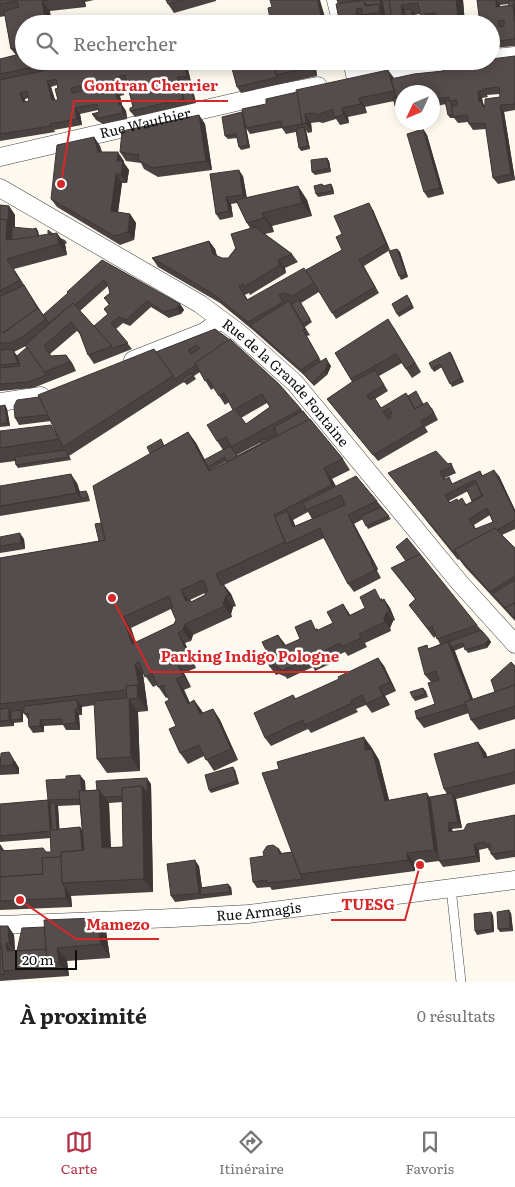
<!DOCTYPE html>
<html lang="fr">
<head>
<meta charset="utf-8">
<style>
	:root { --surface:#fff; --page:#f2f2f2; --text:#222; --muted:#767676; --line:#e0e0e0; --accent:#b33047 }
	body { margin:0; font-family:Literata,serif; background:var(--page); color:var(--text) }
	.compass { position:absolute; left:395px; top:85px; width:45px; height:45px; border-radius:50%; background:var(--surface); box-shadow:0 2px 12px #0003; rotate:226deg }
	.scale { position:absolute; left:15px; bottom:12px; width:62px; box-sizing:border-box; padding-left:5px; border:2px solid #0e0e0e; border-top:0; font-size:14px; line-height:18px; white-space:nowrap; color:#0e0e0e; -webkit-text-stroke:4px #fff; paint-order:stroke }
	.list { margin:0; padding:0; list-style:none }
	h2 { display:flex; justify-content:space-between; align-items:center; height:65px; margin:0; padding:0 20px; font-size:21px }
	h2 small { font-size:16px; font-weight:400; color:var(--muted) }
	.icon { flex:none; width:28px; height:28px; fill:none; stroke:currentColor; stroke-width:2; stroke-linecap:round; stroke-linejoin:round }
	.map { position:relative; flex:none; width:515px; height:982px; overflow:hidden }
	.search { position:absolute; background:var(--surface); box-shadow:0 2px 12px #0003; left:15px; right:15px; top:15px; height:55px; display:flex; align-items:center; gap:12px; box-sizing:border-box; padding:0 18px; border-radius:28px; color:var(--muted); font-size:19px }
	.sheet { height:135px; background:var(--surface) }
	nav { display:flex; justify-content:space-around; align-items:center; box-sizing:border-box; height:70px; border-top:1px solid var(--line); background:var(--surface); font-size:14px; color:var(--muted) }
	nav a { display:grid; justify-items:center; gap:2px }
	nav .on { color:var(--accent) }
	.map>svg:first-child { display:block }
	.lines { fill:none; stroke-linecap:round; stroke-linejoin:round }
	.service-casing { stroke:#414141; stroke-width:10 }
	.minor-casing { stroke:#414141; stroke-width:19 }
	.service { stroke:#fff; stroke-width:9 }
	.minor { stroke:#fff; stroke-width:18 }
	.wall { fill:#494240; fill-rule:evenodd }
	.shaded-wall { fill:#3c3634 }
	.building { fill:#554d4b; stroke:#3c3634; fill-rule:evenodd }
	.labels { text-anchor:middle; stroke-width:5; stroke-linejoin:round; paint-order:stroke }
	.street-label { font-size:14px; fill:#0e0e0e; stroke:#fff }
	.leader { fill:none; stroke:#d62828; stroke-width:2 }
	.callout-dot { fill:#d62828; stroke:#fff; stroke-width:2 }
	.callout-label { font-size:15px; text-anchor:middle; font-weight:bold; fill:#d62828; stroke:#fff; stroke-width:5; stroke-linejoin:round; paint-order:stroke }
</style>
</head>
<body>
<div class="map">
<svg width="515" height="982" viewBox="0 0 515 982">
	<rect width="100%" height="100%" fill="#fef9ef"/>
	<g class="lines">
		<defs>
			<polyline id="service" points="451,888 461,982"/>
			<g id="minor">
				<polyline points="336,0 342,24"/>
				<polyline points="491,58 515,56"/>
				<polyline points="352,61 356,79"/>
				<polyline points="369,77 467,61"/>
				<path id="s1" d="M0,157l253,-59 65,-12"/>
				<path id="s2" d="M0,188l200,116 39,29 56,50 164,199 56,62"/>
				<polyline points="133,360 204,332 221,320"/>
				<polyline points="0,402 41,396"/>
				<path id="s3" d="M0,925l173,-7 75,-4 267,-34"/>
			</g>
		</defs>
		<use href="#service" class="service-casing"/>
		<use href="#minor" class="minor-casing"/>
		<use href="#service" class="service"/>
		<use href="#minor" class="minor"/>
	</g>
	<g class="wall">
		<path d="M0,0h94l-9,2 1,5 -36,4 -26,13v37h162l10,42 -61,14 -5,-6 3,-4 -7,-25 -4,1 2,12 -4,1 2,9 4,6 1,8 -24,5 -7,-4 -4,-6 7,-2 -1,-2 -18,4 2,11 -28,5 1,2 -55,9v-82l16,-4 -5,-6 -6,-33 -5,1zM57,85l1,15h-3l-4,-13zM29,98v3l-4,1v-3z"/>
		<polygon points="166,0 216,0 216,1 174,13 168,4"/>
		<polygon points="463,0 465,24 422,24 420,14 415,15 417,24 340,24 338,3"/>
		<path d="M477,0h38v46l-24,2v-24zM509,4v2l-9,1v-2z"/>
		<path d="M515,56v54l-11,2 11,68 -17,4 -5,-6 -7,-49 -13,1 -4,-6 -1,-2 -10,1 -4,-5h-4l-2,-3 -2,-11 -14,3v-15h-30v20l-4,1 -2,-4 -2,-8 -29,6 2,6 -19,4 1,6 -9,2 -4,-6 -13,4 -4,-1 -8,1 1,9 -4,1 -2,-3 4,19 -9,2 -2,-3 -3,-16 -10,2 -4,-6 -32,6 -4,-6 4,20 -9,2 -2,-3 -2,-9 -9,1 -3,-3 17,-24 2,3 150,-36 49,-8zM500,94v3l-15,9 -2,-3 -1,-5 6,-1 -1,-2z"/>
		<polygon points="230,61 326,61 321,67 316,69 317,76 241,93 237,87"/>
		<polygon points="351,61 390,61 356,68"/>
		<polygon points="199,115 205,124 212,170 158,177 144,169 141,163 126,161 120,152"/>
		<polygon points="423,129 427,135 444,194 428,198 424,192"/>
		<polygon points="94,137 100,146 102,152 124,161 124,163 129,170 127,183 122,183 118,212 130,214 136,223 134,240 120,245 57,207 51,199"/>
		<polygon points="327,158 329,161 331,172 315,175 312,172"/>
		<polygon points="210,174 243,176 247,198 298,186 307,200 312,216 272,226 274,232 265,234 292,254 298,262 285,268 286,273 250,295 249,293 245,295 248,300 306,270 342,250 342,234 373,210 390,250 364,266 379,293 336,319 319,292 301,303 312,322 305,327 310,335 307,336 321,361 331,366 327,375 314,386 305,376 254,331 220,303 158,267 152,258 209,241 215,249 217,256 222,258 228,258 250,228 247,223 237,203 231,204 233,217 220,220 216,214"/>
		<polygon points="322,184 324,186 331,184 333,188 334,194 318,197 316,194"/>
		<path d="M0,205l9,1 6,9v13l18,1 3,-1 2,3 1,5 21,2 5,2 2,3 -2,1 2,11 -53,14 30,47 24,-23 34,-33 78,44 4,6 -3,4 -12,4 -18,-11 -21,19 -7,-3 -7,6 16,20 -38,15 -6,-9 -8,-21 -3,-3 -27,23 1,2 15,-1 6,8 4,8 -43,17 -33,3zM108,286l2,7 -6,5 5,7 -5,4 4,5 -14,12 -14,-15zM26,346l1,1 -10,9 -3,-4z"/>
		<polygon points="397,249 400,252 408,277 401,280 399,276"/>
		<polygon points="409,298 414,308 399,317 397,314"/>
		<polygon points="394,328 421,372 412,378 402,363 379,376 388,391 375,399 381,408 408,396 432,408 438,420 425,427 428,432 378,461 327,399 352,382 335,353"/>
		<path d="M215,329l86,80 42,50 7,11 -18,9 4,7 41,15 14,18 -23,10 -5,-10 -9,5 24,45 -1,2 4,7 -27,14 -6,-8 -24,-46 -100,47 7,9 5,12 -3,1 -2,7 1,3 -39,18 -2,6 -6,2 11,25 -12,5 7,14 -7,3 6,13 4,-3 9,13 10,-4 7,11 18,40 -24,11 -10,-15 -16,8 -8,-11 -4,-27 -7,-26 -1,-3 -2,1 -9,-13 -4,2 -9,-13h-1l5,37 -10,1 2,59 -33,2 -10,-14 -2,-54 -13,2v8h-3l1,15h-14l-3,-5 -19,1v6l-11,1 -4,-6 -1,-8 -4,-6h-1v9l-9,1v3l-14,1v-169l99,-17 2,-18 64,-78 23,-13 8,11 9,17 18,-10 -6,-9 16,-31 -4,-8 -4,3 -11,-17 -3,2 -11,-18 -6,4 2,3 -9,6 -3,-3 -5,3v-1v1l-110,71v-1l2,5 -53,8 -2,-3 -1,-4 -15,2v-32l57,2 -6,-12 -32,4 -4,-7 24,-21zM267,403l3,4 -24,17 -5,-6zM262,442v1l-25,13v-1zM227,461v1l-17,8zM308,512l4,7 -17,7 -2,-6zM205,593v2l-14,7 -1,-2zM171,609l5,11 -2,4 -38,19 -5,-15z"/>
		<polygon points="450,352 452,355 464,382 452,387 442,367 434,372 432,369"/>
		<polygon points="5,405 7,409 10,426 0,427 0,406"/>
		<path d="M451,463l5,10 -11,5 8,6 27,-13 3,5h16l16,34v19l-13,6 13,13v73l-50,-54 -6,-8 -1,1 -70,-87 60,-9zM468,491l4,10 -5,3 -9,-3 -8,1 -1,-1zM490,515l3,7 -17,7 -2,-4z"/>
		<polygon points="77,483 80,492 86,491 88,494 90,501 0,516 0,486"/>
		<polygon points="0,537 24,539 25,549 0,553"/>
		<polygon points="391,568 477,625 491,642 487,648 468,653 464,647 454,651 473,699 495,692 515,666 515,719 479,730 471,720 469,713 424,728 417,719 435,704 431,682 425,675 429,649 440,644 436,636 434,638 409,605 415,599"/>
		<polygon points="382,598 382,600 384,599 390,608 395,620 393,621 390,628 391,631 365,643 367,647 348,656 345,652 332,658 334,662 315,671 313,667 287,679 286,677 279,674 276,675 270,667 268,654 278,635 286,646 300,639 317,628 318,630 333,623 343,604 350,615 365,608"/>
		<polygon points="378,658 384,666 396,691 385,696 390,705 372,713 366,705 356,709 358,712 311,733 308,729 271,746 265,738 293,695 296,699 339,679"/>
		<polygon points="423,688 426,691 428,697 415,701 413,698"/>
		<polygon points="478,742 486,753 487,757 515,749 515,784 456,799 462,828 452,829 453,832 464,830 515,815 515,857 496,860 491,854 491,850 489,851 488,848 479,850 480,862 443,867 439,861 415,864 415,871 272,890 270,887 257,888 253,882 264,856 279,849 282,853 292,852 372,748 379,760 389,800 430,797 447,794 444,789"/>
		<polygon points="0,758 15,761 19,768 19,774 0,775"/>
		<polygon points="235,770 239,784 211,793 209,790"/>
		<path d="M85,781v10l66,-7 2,108 -82,4 1,11 -72,3v-66l4,6 47,2v-14l-51,4v-38l48,-4zM123,802v45h-12l-2,-44zM80,805l2,25 -2,-3 -21,2 -1,-23z"/>
		<polygon points="199,866 202,888 231,887 232,895 175,902 171,896"/>
		<polygon points="511,913 513,931 500,932 498,929"/>
		<polygon points="493,915 494,932 477,935 475,931"/>
		<polygon points="0,926 8,926 14,935 15,951 106,931 110,958 67,961 69,976 0,981"/>
	</g>
	<g class="shaded-wall">
		<polygon points="81,0 83,0 85,2 86,7"/>
		<polygon points="317,0 320,0 327,24 323,24"/>
		<polygon points="380,0 382,0 385,16 387,19 388,23 380,12 379,4"/>
		<polygon points="456,0 463,0 465,24 459,24"/>
		<polygon points="496,0 497,0 500,5 501,13 496,7"/>
		<polygon points="42,1 50,11 52,24 46,24"/>
		<polygon points="401,5 409,16 410,24 404,24"/>
		<polygon points="513,5 515,9 515,24"/>
		<polygon points="356,9 366,24 362,24 357,16"/>
		<polygon points="411,9 415,15 417,24 414,24"/>
		<polygon points="425,14 432,24 426,22"/>
		<polygon points="183,61 186,61 191,82 187,76"/>
		<polygon points="310,61 316,69 317,76 311,67"/>
		<polygon points="317,61 326,61 321,67"/>
		<polygon points="388,70 394,78 400,100 394,91"/>
		<polygon points="117,77 122,83 124,95 120,89"/>
		<polygon points="177,77 182,84 185,102 183,99"/>
		<polygon points="189,78 191,82 196,103 194,100"/>
		<polygon points="47,81 51,87 57,106 52,100"/>
		<polygon points="115,90 120,96 122,105 126,111 127,119 119,105"/>
		<polygon points="478,91 482,98 483,103 486,108 487,113 479,102"/>
		<polygon points="20,93 25,99 27,109 23,102"/>
		<polygon points="359,98 365,107 367,113 361,104"/>
		<polygon points="500,105 504,112 515,180 511,174"/>
		<polygon points="75,108 80,114 82,125 77,119"/>
		<polygon points="342,108 348,117 349,123 343,115"/>
		<polygon points="242,112 244,116 250,148 248,145"/>
		<polygon points="199,115 205,124 212,170 206,161"/>
		<polygon points="305,115 311,123 312,132 306,123"/>
		<polygon points="304,127 306,131 310,149 308,146"/>
		<polygon points="423,129 427,135 444,194 440,188"/>
		<polygon points="94,137 100,146 104,161 98,152"/>
		<polygon points="118,152 124,161 124,163 129,170 127,183 121,175 117,161"/>
		<polygon points="327,158 329,161 331,172 329,168"/>
		<polygon points="239,170 243,176 247,201 243,195"/>
		<polygon points="116,174 122,183 117,220 111,211"/>
		<polygon points="331,184 333,188 334,194 332,191"/>
		<polygon points="298,186 307,200 312,216 302,203"/>
		<polygon points="226,197 231,204 233,217 229,211"/>
		<polygon points="369,203 373,210 390,250 386,244"/>
		<polygon points="9,206 15,215 14,248 6,240 7,220"/>
		<polygon points="262,213 272,226 274,232 264,218"/>
		<polygon points="130,214 136,223 134,240 128,232"/>
		<polygon points="36,228 38,231 41,248 39,244"/>
		<polygon points="57,233 65,244 67,255 59,244"/>
		<polygon points="209,241 215,249 219,263 213,254"/>
		<polygon points="397,249 400,252 408,277 406,274"/>
		<polygon points="278,260 285,268 286,273 280,265"/>
		<polygon points="180,304 184,310 181,314 177,308"/>
		<polygon points="388,319 394,328 421,372 415,363"/>
		<polygon points="12,349 19,358 24,372 18,363"/>
		<polygon points="450,352 452,355 464,382 461,378"/>
		<polygon points="66,355 72,363 76,371 70,362"/>
		<polygon points="326,358 331,366 327,375 325,371"/>
		<polygon points="5,405 7,409 10,426 7,423"/>
		<polygon points="188,432 196,443 208,466 208,467 216,482 209,471"/>
		<polygon points="324,468 332,479 340,496 332,485"/>
		<polygon points="494,470 499,476 515,510 515,512"/>
		<polygon points="71,474 77,483 82,499 81,499 77,493"/>
		<polygon points="287,511 293,520 299,536 293,527"/>
		<polygon points="348,515 354,524 378,569 372,561"/>
		<polygon points="20,533 24,539 25,549 21,543"/>
		<polygon points="371,562 377,571 381,578 375,570"/>
		<polygon points="223,584 231,594 236,606 229,595"/>
		<polygon points="181,590 189,601 186,601"/>
		<polygon points="226,596 233,607 231,614 232,617 223,604"/>
		<polygon points="384,599 390,608 395,620 389,611"/>
		<polygon points="343,604 349,613 355,625 349,616"/>
		<polygon points="387,612 393,621 390,628 391,631 384,619"/>
		<polygon points="123,617 131,628 140,655 132,644"/>
		<polygon points="185,624 193,635 191,641 183,630"/>
		<polygon points="178,633 185,643 196,668 189,657"/>
		<polygon points="278,635 285,644 290,655 284,646"/>
		<polygon points="489,639 491,642 487,648 485,644"/>
		<polygon points="448,642 455,651 477,710 471,702"/>
		<polygon points="378,658 384,666 396,691 390,682"/>
		<polygon points="177,663 184,673 191,687 183,676"/>
		<polygon points="135,664 143,674 148,711 138,698"/>
		<polygon points="176,679 184,690 195,714 188,704"/>
		<polygon points="379,687 385,696 390,705 383,696"/>
		<polygon points="129,699 138,712 140,771 131,757"/>
		<polygon points="77,700 82,706 82,715 78,709"/>
		<polygon points="194,700 202,711 208,725 200,714"/>
		<polygon points="9,708 13,714 11,720 14,723 14,726 9,720"/>
		<polygon points="75,709 79,715 80,730 76,723"/>
		<polygon points="213,709 220,720 238,760 231,749"/>
		<polygon points="21,710 23,713 23,722 21,719"/>
		<polygon points="40,720 44,726 44,732 40,726"/>
		<polygon points="364,737 372,748 373,760 365,750"/>
		<polygon points="478,742 486,753 491,769 484,758"/>
		<polygon points="372,749 379,760 392,812 385,801"/>
		<polygon points="9,752 19,768 19,774 13,765"/>
		<polygon points="233,767 235,770 239,784 237,781"/>
		<polygon points="80,775 85,781 87,805 82,798"/>
		<polygon points="147,778 151,784 153,892 144,879 142,786"/>
		<polygon points="99,790 109,803 111,861 102,848"/>
		<polygon points="427,793 434,803 442,861 434,850"/>
		<polygon points="452,793 456,799 462,828 458,822"/>
		<polygon points="48,800 52,806 54,833 50,830"/>
		<polygon points="55,803 58,806 60,836 58,833"/>
		<polygon points="448,823 452,829 454,838 449,832"/>
		<polygon points="80,827 84,833 84,838 83,858"/>
		<polygon points="474,844 479,850 480,862 476,856"/>
		<polygon points="407,853 415,864 415,871 408,860"/>
		<polygon points="195,860 199,866 203,895 201,895 199,893"/>
		<polygon points="228,884 231,887 232,895 230,892"/>
		<polygon points="65,887 71,896 72,907 66,898"/>
		<polygon points="509,910 511,913 513,931 510,928"/>
		<polygon points="491,912 493,915 494,932 492,929"/>
		<polygon points="96,918 106,931 110,958 101,944"/>
		<polygon points="8,926 14,935 15,952 9,943"/>
		<polygon points="6,943 12,952 7,951"/>
		<polygon points="57,948 67,961 69,976 59,963"/>
	</g>
	<g class="building">
		<polygon points="0,0 48,0 42,1 46,24 24,24 24,46 11,49 4,11 19,7 17,1 0,4"/>
		<polygon points="166,0 183,0 168,4"/>
		<polygon points="270,0 317,0 323,24 271,24 268,8 272,7"/>
		<polygon points="337,0 364,0 338,3"/>
		<path d="M364,0l1,6 14,-2 1,8 -18,3v-7l-6,1 1,7h3l1,5 30,-3 -2,-18h67l3,24h-37l-4,-21 -17,2 3,19h-64l-4,-20zM435,13l1,7 -10,2 -1,-8z"/>
		<polygon points="364,0 380,0 382,8 379,4 367,5"/>
		<polygon points="382,0 389,0 391,15 385,16"/>
		<path d="M477,0h19v7l17,-2 2,19v15l-24,3v-18h-11zM504,20v6l-5,1 -1,-6z"/>
		<polygon points="513,0 514,5 509,6 508,1"/>
		<polygon points="411,9 414,24 407,24 404,10"/>
		<polygon points="24,53 24,61 63,61 0,74 0,59"/>
		<path d="M515,56v48l-15,1 11,69 -18,4 -8,-55 -16,1 -2,-9 -14,2 -2,-10 6,-2v-5l-8,1v-4l-17,3v-8h-30v13l-3,1 -8,-27 23,-5 29,-3 -1,-7 27,-3h22v-2zM499,87l1,10 -15,2v8h-2l-1,-5h-3l-1,-11h6l-1,-2z"/>
		<path d="M88,61h45v1l4,-1h22v1l4,-1h20l4,15 -10,1 6,22 -53,12v-3l3,-1 -8,-32 -8,2 3,12 -5,1 4,15 2,-1 2,9 -24,5 -7,-4 7,-2 -2,-8 -22,4 2,11 -27,5 1,2 -51,8v-54zM56,79l2,9 -3,1 3,11h-6l-5,-19zM95,82l1,6 -24,5 -1,-5zM27,91l2,10 -6,1 -3,-9z"/>
		<polygon points="230,61 273,61 276,75 278,77 237,87"/>
		<polygon points="273,61 310,61 311,67 276,75"/>
		<polygon points="388,70 394,91 359,98 361,104 342,108 343,115 334,117 333,109 317,115 313,113 305,114 306,123 302,124 296,90"/>
		<polygon points="189,78 194,100 185,102 179,80"/>
		<polygon points="297,92 302,124 282,128 281,121 246,128 242,109 266,104 266,99"/>
		<polygon points="396,97 399,106 401,109 396,109 393,98"/>
		<polygon points="449,100 452,105 452,107 451,107 453,115 448,115 445,101"/>
		<polygon points="242,112 248,145 239,147 236,134 225,136 222,117"/>
		<polygon points="199,115 206,161 152,168 138,160 139,155 120,152 122,131"/>
		<polygon points="304,127 308,146 299,148 296,129"/>
		<polygon points="423,129 440,188 424,192 407,134"/>
		<polygon points="94,137 98,152 118,152 117,161 123,161 121,175 116,174 111,211 130,214 128,232 114,236 51,199 57,145"/>
		<polygon points="327,158 329,168 312,172 311,160"/>
		<polygon points="239,170 243,195 226,197 229,211 216,214 210,174"/>
		<polygon points="322,184 323,186 331,184 332,191 316,194 314,186"/>
		<polygon points="298,186 302,203 262,213 264,218 247,223 236,200"/>
		<polygon points="369,203 386,244 359,260 375,287 332,313 306,270 342,250 336,237 342,234 334,216"/>
		<polygon points="0,205 9,206 8,222 7,220 0,219"/>
		<polygon points="0,219 7,220 6,240 57,233 59,244 7,259 20,280 0,291"/>
		<polygon points="12,227 33,229 36,228 38,236 12,240"/>
		<polygon points="255,227 292,254 278,260 280,265 244,287 243,284 239,286 247,300 304,268 314,283 292,296 283,293 279,295 283,302 248,322 213,294 152,258 209,241 213,254 222,258 228,258 236,249 231,234"/>
		<polygon points="48,230 53,234 48,234"/>
		<polygon points="397,249 406,274 399,276 389,251"/>
		<polygon points="102,260 180,304 177,308 164,312 147,301 126,320 119,317 111,323 128,343 113,348 94,326 108,314 104,309 110,304 104,298 110,293 108,285 104,280 75,305 73,303 49,323 43,315 68,293 67,292"/>
		<polygon points="24,285 38,309 38,308 3,333 0,330 0,295 1,296"/>
		<polygon points="407,295 412,305 397,314 392,304"/>
		<polygon points="299,300 310,319 303,324 291,304"/>
		<polygon points="289,301 305,329 303,330 319,358 301,370 250,325"/>
		<polygon points="73,303 112,346 88,355 79,331 71,322 44,346 51,356 66,355 70,362 44,372 25,345"/>
		<polygon points="38,308 46,319 22,337 10,343 0,343 0,330 3,333"/>
		<polygon points="388,319 415,363 406,369 396,354 351,379 335,353"/>
		<path d="M215,329l15,11 -35,23 1,2 -21,14 -19,-27zM197,345l3,3 -9,6 -3,-4z"/>
		<path d="M230,339l49,45 22,25 -70,38 -5,-10 -9,4 -10,-16 26,-15 -9,-17 -5,3 -11,-17 -3,2 -10,-18zM262,394l8,13 -24,17 -11,-15z"/>
		<polygon points="27,347 46,375 28,382 0,384 0,368 20,366 17,356"/>
		<polygon points="12,349 18,363 0,365 0,350"/>
		<polygon points="154,349 173,376 63,447 38,395"/>
		<polygon points="450,352 461,378 450,384 440,364 432,369 429,363"/>
		<polygon points="326,358 328,363 325,371 312,383 303,373"/>
		<path d="M375,370l9,15 -17,10 3,5 4,-3 7,11 25,-15 9,16 12,-7 7,11 -13,8 2,5 -50,29 -46,-56 25,-17zM389,408l3,5 -2,2 1,2 -3,2 -5,-7z"/>
		<polygon points="191,373 193,376 184,382 182,379"/>
		<polygon points="416,391 423,404 415,409 408,396"/>
		<polygon points="39,397 48,415 15,418 14,406 17,400"/>
		<polygon points="5,405 7,423 0,424 0,406"/>
		<polygon points="303,411 310,420 262,444 260,440 267,439 277,434 274,427"/>
		<path d="M310,419l33,40 -19,9 8,17 -58,30 11,27 -69,32 5,11 2,-1 6,11 -3,1 -3,8 2,2 -40,18 -2,6 -5,3 11,24 -12,6 6,13 -7,3 12,25 6,-4 6,14 13,-5 18,40 -25,11 -7,-15 -19,8 -11,-24 7,-3 -11,-24 4,-2 -5,-10v-5l-6,2 -6,-14 -7,4 -6,-15 -4,2 4,24 -2,-3 -11,1 1,4 -127,14v-146l105,-18 -12,-54 95,-54 21,39zM203,580l5,11 -3,2v2l-14,7 -1,-2 -4,1 -5,-11zM169,596l4,11 -2,1 5,12 -2,4 -42,20 -9,-27z"/>
		<polygon points="51,425 59,439 0,448 0,431"/>
		<polygon points="161,439 164,446 150,453 147,447"/>
		<polygon points="262,443 262,444 227,462 225,457 208,467 204,460 230,446 237,456"/>
		<polygon points="65,450 69,457 16,465 15,457"/>
		<path d="M436,451l12,13 3,-1 1,3 -12,6 4,8 5,-3 3,7 28,-13 2,5 12,-6 21,42v8l-18,10 -2,-2 -41,22 2,3h-2l-66,-80zM475,480l8,16 -17,9 -4,-7 -4,3 -1,-2 -8,4 -4,-8zM487,508l6,14 -18,7 -6,-10z"/>
		<polygon points="71,474 77,493 0,506 0,486"/>
		<polygon points="356,476 377,501 348,515 372,561 371,562 375,570 348,584 324,538 320,528 286,544 275,517 287,511 293,527 345,505 341,495 306,510 303,503"/>
		<polygon points="476,483 482,495 472,501 466,488"/>
		<polygon points="86,491 88,497 81,499 79,492"/>
		<polygon points="381,507 389,516 366,526 361,516"/>
		<polygon points="101,523 105,540 99,541 95,524"/>
		<polygon points="495,528 515,548 515,576 490,592 459,558 460,557 454,550"/>
		<polygon points="20,533 21,543 0,546 0,537"/>
		<polygon points="407,538 420,554 406,561 396,547"/>
		<polygon points="420,554 477,625 437,639 432,626 428,629 409,605 416,599 391,568"/>
		<polygon points="515,580 515,603 505,608 509,612 492,594"/>
		<polygon points="375,589 381,601 384,599 389,611 387,612 384,619 385,622 359,634 361,638 342,647 340,643 326,650 328,654 309,663 307,659 281,671 280,668 273,665 270,667 265,655 268,654 262,642 278,635 284,646 300,639 295,627 311,620 316,631 333,623 327,612 343,604 349,616 365,608 360,597"/>
		<polygon points="515,603 515,618 505,608"/>
		<polygon points="481,630 489,639 485,644 465,650 463,643 452,647 448,642 430,649"/>
		<polygon points="448,642 471,700 465,702 466,704 417,719 415,711 435,704 428,683 439,680 436,671 425,675 418,648 427,645 428,649"/>
		<polygon points="378,658 390,682 379,687 383,696 366,704 362,695 350,701 352,703 305,725 303,720 265,738 254,713 293,695 295,699 339,679 338,677"/>
		<polygon points="511,662 515,666 515,685 495,692 491,680"/>
		<polygon points="137,685 138,698 129,699 131,757 97,759 94,701 127,698 126,686"/>
		<polygon points="515,685 515,706 471,720 465,702"/>
		<polygon points="423,688 425,694 413,698 410,692"/>
		<polygon points="77,700 78,709 75,709 76,723 62,724 62,719 40,720 40,726 29,727 28,713 24,714 24,706"/>
		<polygon points="9,708 9,720 0,721 0,709"/>
		<polygon points="21,710 21,719 11,720 11,711"/>
		<polygon points="364,737 365,750 372,749 385,801 427,793 434,850 407,853 408,860 300,874 262,773 279,769 277,762"/>
		<polygon points="478,742 484,758 515,749 515,772 444,789 434,754"/>
		<polygon points="9,752 13,759 13,765 0,766 1,753"/>
		<polygon points="233,767 237,781 209,790 205,775"/>
		<polygon points="80,775 82,791 79,791 80,799 48,800 46,780 66,779 66,776"/>
		<polygon points="147,778 148,794 142,786 122,788 123,796 104,797 99,790 97,790 96,781"/>
		<polygon points="142,786 144,879 62,883 61,852 84,850 79,791 99,790 102,848 123,847 122,788"/>
		<polygon points="452,793 458,822 448,823 449,832 464,830 467,824 515,815 515,851 491,854 490,844 485,844 485,842 474,844 476,856 439,861 430,797"/>
		<polygon points="48,800 50,830 80,827 82,850 61,852 61,857 42,858 43,874 0,877 0,845 2,851 43,848 46,852 51,852 50,831 0,836 0,804"/>
		<polygon points="50,803 55,803 57,830 52,830"/>
		<polygon points="273,845 279,849 279,854 292,852 300,874 303,879 267,883 267,880 253,882 250,858 264,856 263,852 267,846"/>
		<polygon points="61,857 62,883 65,887 66,898 0,901 0,877 43,874 42,858"/>
		<polygon points="195,860 199,893 171,896 167,864"/>
		<polygon points="228,884 230,892 201,895 200,888"/>
		<polygon points="509,910 510,928 498,929 497,912"/>
		<polygon points="491,912 492,929 475,931 474,914"/>
		<polygon points="96,918 101,944 57,948 59,963 47,963 44,920"/>
		<polygon points="0,926 8,926 9,943 6,943 7,951 46,949 47,963 50,968 3,971 1,944 0,944"/>
		<polygon points="44,927 46,949 17,951 22,928"/>
		<polygon points="0,947 2,947 3,971 5,974 0,974"/>
	</g>
	<g class="labels">
		<g class="street-label">
			<text dy="5" stroke="none"><textPath href="#s1" startOffset="149">Rue Wauthier</textPath></text>
			<text dy="5" stroke="none"><textPath href="#s2" startOffset="348">Rue de la Grande Fontaine</textPath></text>
			<text dy="5" stroke="none"><textPath href="#s3" startOffset="259">Rue Armagis</textPath></text>
		</g>
	</g>
	<path class="leader" d="M61 184L74 101H228M112 598L151 672H349M420 865L405 920H331M20 900L76 939H159"/>
	<g class="callout-dot">
		<circle cx="61" cy="184" r="5"/>
		<circle cx="112" cy="598" r="5"/>
		<circle cx="420" cy="865" r="5"/>
		<circle cx="20" cy="900" r="5"/>
	</g>
	<g class="callout-label">
		<text x="151" y="91">Gontran Cherrier</text>
		<text x="250" y="662">Parking Indigo Pologne</text>
		<text x="368" y="910">TUESG</text>
		<text x="118" y="930">Mamezo</text>
	</g>
</svg>
<svg class="compass" viewBox="-18 -18 36 36"><path d="M0-13l5 13h-10z" fill="#e53935"/><path d="M0 13l5-13h-10z" fill="#767676"/></svg>
<div class="scale">20 m</div>
<div class="search"><svg class="icon" aria-label="search" viewBox="0 0 24 24"><circle cx="10" cy="10" r="6"/><path d="M15 15l6 6"/></svg>Rechercher</div>
</div>
<section class="sheet">
<h2>À proximité<small>0 résultats</small></h2>
<ul class="list">
</ul>
</section>
<nav>
<a class="on"><svg class="icon" aria-label="map" viewBox="0 0 24 24"><path d="M3 6l6-2 6 2 6-2v14l-6 2-6-2-6 2zM9 4v14M15 6v14"/></svg>Carte</a>
<a><svg class="icon" aria-label="directions" viewBox="0 0 24 24"><path d="M12 3l9 9-9 9-9-9zM9 14v-3h6M13 9l2 2-2 2"/></svg>Itinéraire</a>
<a><svg class="icon" aria-label="saved" viewBox="0 0 24 24"><path d="M7 4h10v16l-5-4-5 4z"/></svg>Favoris</a>
</nav>
</body>
</html>
